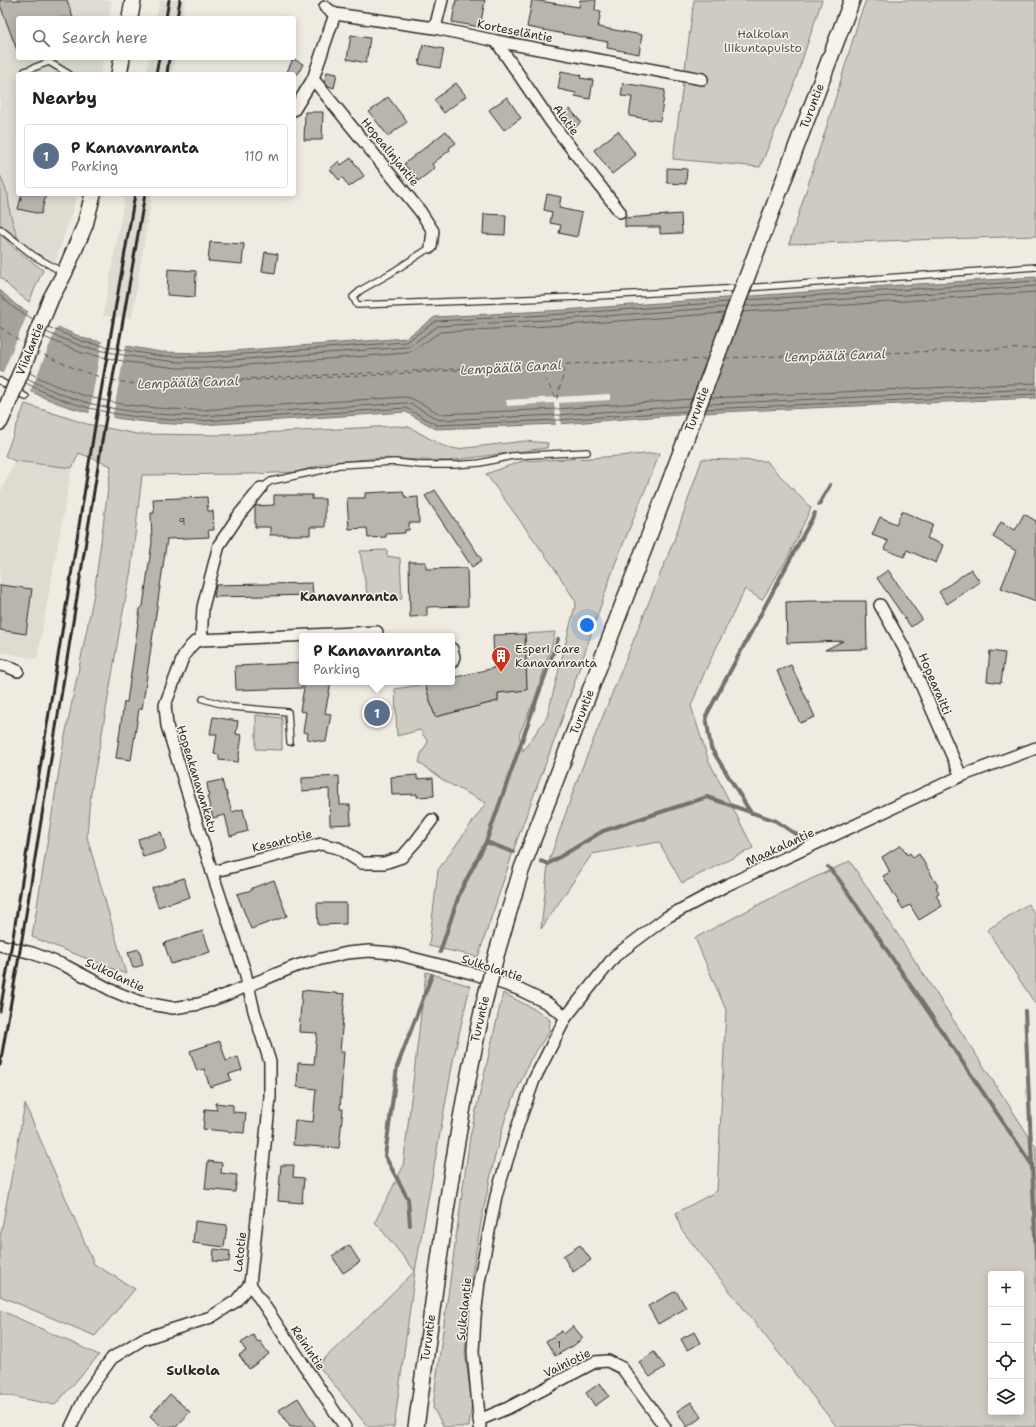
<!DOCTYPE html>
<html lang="en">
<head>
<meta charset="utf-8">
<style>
	:root { --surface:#fff; --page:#f6f6f6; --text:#202124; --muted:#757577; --line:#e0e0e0; --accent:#d93025 }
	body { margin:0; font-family:"Shantell Sans",sans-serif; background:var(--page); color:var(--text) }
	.controls { position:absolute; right:12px; bottom:12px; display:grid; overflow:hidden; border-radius:4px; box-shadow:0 2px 10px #0003 }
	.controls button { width:36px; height:36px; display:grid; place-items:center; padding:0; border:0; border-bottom:1px solid var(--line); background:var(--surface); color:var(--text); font:20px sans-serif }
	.you { position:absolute; left:587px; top:625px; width:14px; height:14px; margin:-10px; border:3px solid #fff; border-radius:50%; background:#1a73e8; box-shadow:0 0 0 6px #1a73e833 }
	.badge { display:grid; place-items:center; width:26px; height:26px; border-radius:50%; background:var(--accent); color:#fff; font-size:13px; font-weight:700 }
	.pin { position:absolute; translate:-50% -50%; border:2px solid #fff; box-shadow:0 1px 4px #0006 }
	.popup { position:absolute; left:299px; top:633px; width:156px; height:52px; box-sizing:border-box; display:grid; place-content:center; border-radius:4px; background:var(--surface); filter:drop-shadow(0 1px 3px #0005); font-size:13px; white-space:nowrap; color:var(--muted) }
	.popup b { font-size:15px; color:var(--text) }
	.popup::after { content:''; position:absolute; left:50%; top:100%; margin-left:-8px; border:8px solid transparent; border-top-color:var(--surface) }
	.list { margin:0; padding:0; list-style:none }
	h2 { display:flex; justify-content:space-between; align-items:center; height:52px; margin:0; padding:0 16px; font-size:17px }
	h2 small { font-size:13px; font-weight:400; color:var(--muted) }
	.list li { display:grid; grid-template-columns:26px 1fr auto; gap:12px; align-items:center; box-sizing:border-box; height:64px; margin:0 8px 8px; padding:0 8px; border:1px solid var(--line); border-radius:4px }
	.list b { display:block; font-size:15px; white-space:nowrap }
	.list p { margin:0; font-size:13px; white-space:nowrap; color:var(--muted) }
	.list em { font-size:13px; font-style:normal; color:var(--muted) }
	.icon { flex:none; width:22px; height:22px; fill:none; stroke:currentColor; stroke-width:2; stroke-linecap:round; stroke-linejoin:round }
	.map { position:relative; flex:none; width:1036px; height:1427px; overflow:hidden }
	.search { position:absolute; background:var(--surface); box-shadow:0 2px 10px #0003; left:16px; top:16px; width:280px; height:44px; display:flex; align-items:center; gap:10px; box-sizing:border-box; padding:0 14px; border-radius:4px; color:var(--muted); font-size:15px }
	.panel { position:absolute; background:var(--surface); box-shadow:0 2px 10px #0003; left:16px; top:72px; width:280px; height:124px; border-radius:4px }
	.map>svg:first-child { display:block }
	.built { fill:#dedbd1 }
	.green { fill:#cfcbc2; stroke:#7d7b76; fill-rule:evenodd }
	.water { fill:#a4a29a; stroke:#74726e }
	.pier { fill:#efebe0 }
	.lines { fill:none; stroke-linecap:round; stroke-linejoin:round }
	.shore { stroke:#5b5b57; stroke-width:1 }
	.stream { stroke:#74726e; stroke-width:4 }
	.ferry { stroke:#555552; stroke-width:1; stroke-dasharray:5 4; stroke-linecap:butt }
	.building { fill:#b8b5ae; stroke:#2b2b2b }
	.service-casing { stroke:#2b2b2b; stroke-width:8 }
	.minor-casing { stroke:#2b2b2b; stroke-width:14 }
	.secondary-casing { stroke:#2b2b2b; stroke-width:18 }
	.service { stroke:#f7f3e8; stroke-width:5.5 }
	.minor { stroke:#f7f3e8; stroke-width:11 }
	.secondary { stroke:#f7f3e8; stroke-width:15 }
	.rail { stroke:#2b2b2b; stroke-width:3 }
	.secondary-bridge-casing { stroke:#2b2b2b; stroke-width:18; stroke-linecap:butt }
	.secondary-bridge { stroke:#f7f3e8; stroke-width:15 }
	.labels { text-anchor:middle; stroke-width:3; stroke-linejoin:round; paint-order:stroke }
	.number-label { font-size:10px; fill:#4e4e4c }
	.street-label { font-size:12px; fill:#2b2b2b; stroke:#f7f3e8 }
	.park-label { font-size:12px; fill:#545351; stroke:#f7f3e8 }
	.poi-label { font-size:12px; fill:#2b2b2b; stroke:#f7f3e8; text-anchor:start }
	.water-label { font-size:13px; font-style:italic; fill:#555552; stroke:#f7f3e8 }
	.neighbourhood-label { font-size:13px; font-weight:bold; fill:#2b2b2b; stroke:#f7f3e8 }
	.quarter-label { font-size:14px; font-weight:bold; fill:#2b2b2b; stroke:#f7f3e8 }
</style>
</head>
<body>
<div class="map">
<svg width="1036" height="1427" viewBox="0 0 1036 1427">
	<rect width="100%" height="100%" fill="#efebe0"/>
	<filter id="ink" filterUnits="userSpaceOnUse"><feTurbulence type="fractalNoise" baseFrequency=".025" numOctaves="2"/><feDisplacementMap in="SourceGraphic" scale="8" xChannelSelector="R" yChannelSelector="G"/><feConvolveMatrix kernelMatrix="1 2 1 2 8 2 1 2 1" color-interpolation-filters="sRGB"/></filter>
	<g filter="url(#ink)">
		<g class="built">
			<polygon points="0,0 112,0 109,18 18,18 18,58 103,58 101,74 18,74 18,194 77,194 72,212 55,263 18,239 10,213 8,195 0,175"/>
			<polygon points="160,0 185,0 182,18 156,18"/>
			<polygon points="149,58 175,58 172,74 146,74"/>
			<polygon points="125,194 152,194 132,318 103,316"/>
			<polygon points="15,461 72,468 37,659 0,652 0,493"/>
		</g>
		<g class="green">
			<polygon points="694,0 822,0 792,90 760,167 673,159"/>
			<polygon points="866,0 1036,0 1036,236 789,244 831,113 859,19"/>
			<polygon points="0,175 8,195 10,213 18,239 0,224"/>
			<polygon points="0,233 13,247 43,270 29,302 12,289 0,277"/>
			<polygon points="25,404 87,424 137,434 223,435 395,426 409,427 443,446 457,449 525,441 548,443 547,448 447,461 380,458 332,462 296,472 252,474 142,475 131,570 120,628 101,739 93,780 89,808 87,837 126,974 32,937 63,746 94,594 111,466 79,453 72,468 15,461 5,456"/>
			<polygon points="660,453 615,564 560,725 517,840 478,957 429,946 438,870 486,803 446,782 419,763 421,754 428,742 420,730 397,736 395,689 425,684 435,717 498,701 498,693 527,690 525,634 555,632 552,645 534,701 519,735 523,751 547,717 576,602 553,566 486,474 522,461 590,458"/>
			<polygon points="702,459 766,461 811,508 787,559 762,600 745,589 705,671 691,706 708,759 753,848 682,883 659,842 592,854 541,929 548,864 578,778 676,535"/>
			<polygon points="387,550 387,556 400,558 402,599 368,599 360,551"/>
			<polygon points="256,715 282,718 282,750 256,749"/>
			<path d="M850,861l186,286v280h-199l-156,-198 -5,-16 41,-22 9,-181 -31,-72 82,-43zM991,1274h30v138h-30z"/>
			<polygon points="1028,904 1036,916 1036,1005 987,930"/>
			<polygon points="426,972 470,986 454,1056 415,1271 394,1427 368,1427 318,1365 415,1271 375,1222 403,1167"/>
			<polygon points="503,993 538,1011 550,1020 549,1032 530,1060 506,1116 495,1156 482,1217 470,1285 465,1354 472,1403 469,1427 444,1427 433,1408 436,1381 470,1137"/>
			<polygon points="25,1104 94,1264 135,1289 95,1336 0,1296 0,1238"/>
			<polygon points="0,1310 99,1355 55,1405 0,1394"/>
		</g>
		<path class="water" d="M1036,277v121l-317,14 -161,12 -122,5 -30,-17 -204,13c-67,-1 -149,-10 -202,-54v-81l16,15 21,12 25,12 24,10 75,13 44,1 201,-15 29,-21 129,-7 336,-25z"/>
		<g class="pier">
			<polygon points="29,310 58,325 30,392 9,380 2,375"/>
			<polygon points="102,340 126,345 112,420 89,415"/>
			<polygon points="610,394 610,400 559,403 561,426 556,426 554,403 507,406 506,400"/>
		</g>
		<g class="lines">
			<g class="shore">
				<polyline points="0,295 14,308 33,319"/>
				<polyline points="747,300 1036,281"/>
				<polyline points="745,306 1036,286"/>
				<polyline points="743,312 1036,292"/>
				<polyline points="48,327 84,342 129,351 161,356 205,357 406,342 436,321 564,314 728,302"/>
				<polyline points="46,332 84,347 128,356 177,362 206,362 407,347 411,345 438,326 564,319 727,307"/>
				<polyline points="44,337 82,353 128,362 177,368 206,368 407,353 414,350 440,332 565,325 724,313"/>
				<path d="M30,373c54,30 111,36 171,37l205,-13 7,2 27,15 117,-5 135,-10"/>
				<path d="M27,378c55,31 113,37 175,38l204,-13 5,1 28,16 119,-5 131,-9"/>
				<path d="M26,383c54,30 114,37 176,38l204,-13 31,17 121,-5 129,-9"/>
				<polyline points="710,398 1036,383"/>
				<polyline points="708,404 1036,389"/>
				<polyline points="706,409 1036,394"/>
			</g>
			<g class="stream">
				<polyline points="819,504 830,485"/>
				<polyline points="751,813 711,748 706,716 815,513"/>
				<polyline points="513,852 486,842 558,639"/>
				<polyline points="541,861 548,864 603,831 707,797 776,821 803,839"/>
				<polyline points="828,867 838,878 1032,1165"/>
				<polyline points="440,952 460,892 486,842"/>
				<polyline points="1025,1011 1036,1257"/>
				<polyline points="410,1225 408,1199 385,1156 397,1067 432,975"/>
			</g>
			<g class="ferry">
				<polyline points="0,327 25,345"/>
				<path d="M36,351c33,16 68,31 105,33l220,-8 177,-11 19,35"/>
				<polyline points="725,358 1036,348"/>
				<polyline points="539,365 566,364"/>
				<polyline points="152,383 475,368"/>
				<polyline points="557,399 566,364 708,359"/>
			</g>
		</g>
		<g class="building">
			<polygon points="0,0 67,0 73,18 18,18 17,50 0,5"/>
			<polygon points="456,0 485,0 480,27 452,22"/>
			<polygon points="532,0 579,7 580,0 596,0 595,10 601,11 598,27 642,35 639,54 607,48 608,42 527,27"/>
			<polygon points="351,35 370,38 366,63 347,59"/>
			<polygon points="423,45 444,49 440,68 419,64"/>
			<polygon points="293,59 303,64 298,74 286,74"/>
			<polygon points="561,71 581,75 580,78 593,80 590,99 575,96 576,93 558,89"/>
			<polygon points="327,72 337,74 334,88 328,86 324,82"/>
			<polygon points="456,83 466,96 444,113 434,100"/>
			<polygon points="623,83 665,90 660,121 629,116 632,97 621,96"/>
			<polygon points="388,97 407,122 388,136 369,112"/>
			<polygon points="507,97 521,118 504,130 489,110"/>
			<polygon points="570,109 581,122 572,130 561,116"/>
			<polygon points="305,112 323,112 322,140 304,140"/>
			<polygon points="446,131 456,143 449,148 450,150 432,164 435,168 418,181 404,164"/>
			<polygon points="618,131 636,155 612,174 594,150"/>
			<polygon points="351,158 364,176 349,187 342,177 339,180 330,169 339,161 341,165"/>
			<polygon points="667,168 687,169 686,184 667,183"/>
			<polygon points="22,194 46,194 41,214 18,209"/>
			<polygon points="547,194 561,197 559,208 582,213 577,237 559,233 561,225 550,223 552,212 544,210"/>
			<polygon points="484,214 506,215 505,235 483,234"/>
			<polygon points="681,214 682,233 660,234 660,227 625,227 625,218"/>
			<polygon points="210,242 244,244 242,264 208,261"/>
			<polygon points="265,252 278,254 275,273 262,271"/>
			<polygon points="168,269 196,271 195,297 167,295"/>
			<polygon points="435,490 482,560 472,567 425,496"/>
			<polygon points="403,491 404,496 406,496 406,498 418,497 419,523 409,523 409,530 405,530 405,533 386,534 386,537 368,538 367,528 349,529 347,498 365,498 365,493"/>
			<polygon points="274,495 312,495 312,499 325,499 325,527 310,527 310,535 270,535 270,527 255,527 255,506 274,505"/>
			<polygon points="207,497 208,511 213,511 214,530 208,530 209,537 167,539 142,709 139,709 131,760 116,758 124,702 127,702 140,609 143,606 152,542 151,513 154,513 153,499"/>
			<polygon points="902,511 933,525 927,538 943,545 936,563 907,550 904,557 884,549 888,541 872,535 880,517 896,524"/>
			<polygon points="1024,514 1036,521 1036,601 1001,588 1016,551 993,537 1001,522 1015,530"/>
			<polygon points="409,562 426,562 426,569 467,568 468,606 427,607 427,616 410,617"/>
			<polygon points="971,569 980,582 947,604 939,592"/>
			<polygon points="888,570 922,619 911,627 877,578"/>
			<polygon points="312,583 313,595 214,597 216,585"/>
			<polygon points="0,585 32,589 26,634 0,630"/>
			<polygon points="809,601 866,601 867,649 825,650 843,641 787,643 786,602"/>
			<polygon points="525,634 527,690 498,693 498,701 435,717 425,684 435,682 452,682 452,678 494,668 493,635"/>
			<polygon points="990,651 1005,653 1001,683 987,681"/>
			<polygon points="302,663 302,688 236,690 235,666"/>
			<polygon points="791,665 815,717 800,723 777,671"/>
			<polygon points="305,682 331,682 325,713 331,714 326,742 307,739 308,733 303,732 306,712 300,711"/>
			<polygon points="213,717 238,721 236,734 242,735 238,762 219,760 219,755 214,754 217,734 210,734"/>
			<polygon points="417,775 417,779 433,778 434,796 417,797 417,794 392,795 391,777"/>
			<polygon points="339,776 340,805 350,805 351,824 330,825 329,789 302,791 302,778"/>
			<polygon points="222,780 225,792 226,791 232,812 243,809 248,831 230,836 225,815 213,818 207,796 209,796 207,783"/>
			<polygon points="161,832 166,850 143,857 138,839"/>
			<polygon points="901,845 907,855 910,853 913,858 919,854 938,886 936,887 939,893 936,895 942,906 919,920 910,905 903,909 883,876 890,872 882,857"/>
			<polygon points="184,878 190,897 158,907 152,888"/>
			<polygon points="274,880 287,916 251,929 237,894 252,890 252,888"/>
			<polygon points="317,903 346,903 346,924 318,925"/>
			<polygon points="203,931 210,952 171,964 164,943"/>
			<polygon points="139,949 143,965 133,968 128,952"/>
			<polygon points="302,990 345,994 340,1052 344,1052 340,1109 343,1109 339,1148 293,1145 295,1120 313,1122 316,1089 297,1087 298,1063 314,1064 317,1033 299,1032"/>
			<polygon points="220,1041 226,1061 238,1057 242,1070 229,1074 231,1080 210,1087 204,1069 197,1071 190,1051"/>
			<polygon points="215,1103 233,1105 233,1112 246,1113 244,1133 203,1129 205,1109 217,1110"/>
			<polygon points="208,1161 222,1163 221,1173 237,1175 235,1192 205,1189"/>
			<polygon points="281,1165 294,1165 293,1177 304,1178 302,1203 278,1201"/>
			<polygon points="195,1221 227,1225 224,1247 193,1243"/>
			<polygon points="349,1245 360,1262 343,1273 332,1256"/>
			<polygon points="580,1245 591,1260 573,1272 563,1256"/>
			<polygon points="214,1249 230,1251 229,1262 213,1261"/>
			<polygon points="676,1291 686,1308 658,1324 648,1306"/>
			<polygon points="573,1326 583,1338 573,1346 555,1356 546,1341 562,1331 564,1334"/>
			<polygon points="694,1332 700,1343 687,1350 681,1339"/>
			<polygon points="253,1335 258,1342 260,1341 269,1354 249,1369 239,1355 246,1351 241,1343"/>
			<polygon points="654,1352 665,1367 650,1377 639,1362"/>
			<polygon points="600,1383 609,1396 595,1406 586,1393"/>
			<polygon points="170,1394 190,1412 176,1427 162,1427 150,1416"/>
			<polygon points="298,1398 316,1427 290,1427 279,1410"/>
			<polygon points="691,1402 702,1417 687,1427 677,1411"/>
		</g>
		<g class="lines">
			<defs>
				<g id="service">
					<polyline points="25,71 49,62 69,74"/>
					<polyline points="0,229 34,256 64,273"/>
					<polyline points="431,247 391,273 361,290 353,297 357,305 580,297 759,287 1036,267"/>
					<polyline points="0,381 26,397"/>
					<polyline points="261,488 271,481 323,470 339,465 394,462 421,465 454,465 480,463 512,456 587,452"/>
					<polyline points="203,699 232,707 288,712 290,742"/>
				</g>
				<g id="minor">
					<polyline points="325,7 335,14 435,28 496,41 702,79"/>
					<polyline points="335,14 313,79 420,211 433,231 431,247"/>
					<polyline points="435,28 442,0"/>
					<polyline points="496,41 551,122 620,212"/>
					<polyline points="294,110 313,79"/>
					<polyline points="880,605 908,655 961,776"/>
					<polyline points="201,640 203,607 219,545 239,515 261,488"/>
					<polyline points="452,649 454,657 452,662"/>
					<polyline points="0,665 6,666 18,671"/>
					<polyline points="212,872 321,844 338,848 362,863 384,863 402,857 416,841 432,820"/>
					<polyline points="0,945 32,953 66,966 113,991 140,1002 173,1008 199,1004 223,996 296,966 321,959 347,953 369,951 392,953 475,974 518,989 547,1003 566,1017 534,1080 518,1125 496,1196 479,1282 475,1317 473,1352 480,1427"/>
					<polyline points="566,1017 615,956 667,917 727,885 961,776 1036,748"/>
					<polyline points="250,1284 345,1427"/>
					<polyline points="479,1420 508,1408 595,1362 608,1361 622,1368 665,1427"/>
					<polyline points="71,1427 88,1391 112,1358 143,1339 211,1317 236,1301 250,1284 270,1098 270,1062 254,1011 245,972 212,872 167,726 165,705 184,655 191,646 195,642 201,640 377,632 377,636"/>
				</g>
				<g id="secondary">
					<polyline points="130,18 133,0"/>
					<polyline points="119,74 122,58"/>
					<polyline points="759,245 852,0"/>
					<polyline points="51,298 64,274 85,225 93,194"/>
					<polyline points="0,422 5,411"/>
					<polyline points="497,952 521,871 673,473"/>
					<path d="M416,1427c20,-142 36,-284 68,-424"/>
				</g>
			</defs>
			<use href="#service" class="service-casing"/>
			<use href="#minor" class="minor-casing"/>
			<use href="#secondary" class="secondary-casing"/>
			<use href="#service" class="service"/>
			<use href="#minor" class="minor"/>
			<use href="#secondary" class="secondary"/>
			<g class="rail">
				<polyline points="166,18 169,0"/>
				<polyline points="177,18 180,0"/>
				<polyline points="156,74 159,58"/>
				<polyline points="167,74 169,58"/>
				<polyline points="0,1011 13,937 95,426 135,194"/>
				<polyline points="0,1065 22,939 104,429 145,194"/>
			</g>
			<defs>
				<g id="secondary-bridge">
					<polyline points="5,411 51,298"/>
					<polyline points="673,473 759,245"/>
					<polyline points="484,1003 497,952"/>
				</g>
			</defs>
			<use href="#secondary-bridge" class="secondary-bridge-casing"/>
			<use href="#secondary-bridge" class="secondary-bridge"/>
		</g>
	</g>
	<defs>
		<symbol id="building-pin" viewBox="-11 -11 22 30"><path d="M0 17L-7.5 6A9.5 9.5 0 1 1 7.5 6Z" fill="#c8321e" stroke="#f7f3e8"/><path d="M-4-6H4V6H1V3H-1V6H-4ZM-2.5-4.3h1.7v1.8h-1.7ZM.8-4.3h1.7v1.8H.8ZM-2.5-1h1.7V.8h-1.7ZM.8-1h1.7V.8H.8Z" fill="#fff"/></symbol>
	</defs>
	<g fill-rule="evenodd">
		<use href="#building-pin" x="490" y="645" width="22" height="30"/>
	</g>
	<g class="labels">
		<g class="number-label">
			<text x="182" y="525">9</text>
			<text x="559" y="1348">1</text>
		</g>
		<g class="street-label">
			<text transform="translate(515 31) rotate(11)" y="4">Korteseläntie</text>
			<text transform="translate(812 106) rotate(-69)" y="4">Turuntie</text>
			<text transform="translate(566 120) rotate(54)" y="4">Alatie</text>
			<text transform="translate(390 152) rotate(51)" y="4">Hopealinjantie</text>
			<text transform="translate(30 349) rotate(-68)" y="4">Viialantie</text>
			<text transform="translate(697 409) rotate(-69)" y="4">Turuntie</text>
			<text transform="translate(935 684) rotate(67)" y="4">Hopearaitti</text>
			<text transform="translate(582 712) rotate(-69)" y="4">Turuntie</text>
			<text transform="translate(197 779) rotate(73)" y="4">Hopeakanavankatu</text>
			<text transform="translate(282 841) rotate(-14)" y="4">Kesantotie</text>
			<text transform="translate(780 847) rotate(-25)" y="4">Maakalantie</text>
			<text transform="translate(492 968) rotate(18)" y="4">Sulkolantie</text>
			<text transform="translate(115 975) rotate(25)" y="4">Sulkolantie</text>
			<text transform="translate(480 1019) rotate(-77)" y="4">Turuntie</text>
			<text transform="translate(240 1252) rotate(-84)" y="4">Latotie</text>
			<text transform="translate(464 1309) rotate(-84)" y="4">Sulkolantie</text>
			<text transform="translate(428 1338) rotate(-82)" y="4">Turuntie</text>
			<text transform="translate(308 1348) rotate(56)" y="4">Reinintie</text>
			<text transform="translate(567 1363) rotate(-26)" y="4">Vainiotie</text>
		</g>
		<g class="park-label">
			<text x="763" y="38">Halkolan<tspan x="763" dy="14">liikuntapuisto</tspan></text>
		</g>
		<g class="poi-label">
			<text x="515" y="653">Esperi Care<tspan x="515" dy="14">Kanavanranta</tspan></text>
		</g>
		<g class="water-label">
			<text transform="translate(835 355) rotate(-2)" y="5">Lempäälä Canal</text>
			<text transform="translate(511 367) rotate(-3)" y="5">Lempäälä Canal</text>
			<text transform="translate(188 382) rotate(-2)" y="5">Lempäälä Canal</text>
		</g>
		<g class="neighbourhood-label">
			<text x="349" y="601">Kanavanranta</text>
		</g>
		<g class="quarter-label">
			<text x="193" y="1375">Sulkola</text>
		</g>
	</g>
</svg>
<div class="controls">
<button>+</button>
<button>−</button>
<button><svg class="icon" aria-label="locate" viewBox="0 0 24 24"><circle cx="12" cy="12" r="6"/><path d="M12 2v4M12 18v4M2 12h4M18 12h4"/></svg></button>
<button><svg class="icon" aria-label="layers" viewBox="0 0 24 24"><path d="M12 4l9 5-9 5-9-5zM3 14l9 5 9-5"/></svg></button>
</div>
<div class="you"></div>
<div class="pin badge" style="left:377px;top:713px;background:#5c6f8a">1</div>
<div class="popup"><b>P Kanavanranta</b>Parking</div>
<div class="search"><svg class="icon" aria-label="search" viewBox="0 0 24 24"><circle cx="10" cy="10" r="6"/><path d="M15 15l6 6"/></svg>Search here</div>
<section class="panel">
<h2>Nearby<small></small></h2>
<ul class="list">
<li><span class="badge" style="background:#5c6f8a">1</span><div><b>P Kanavanranta</b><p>Parking</p></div><em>110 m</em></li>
</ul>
</section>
</div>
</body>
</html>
